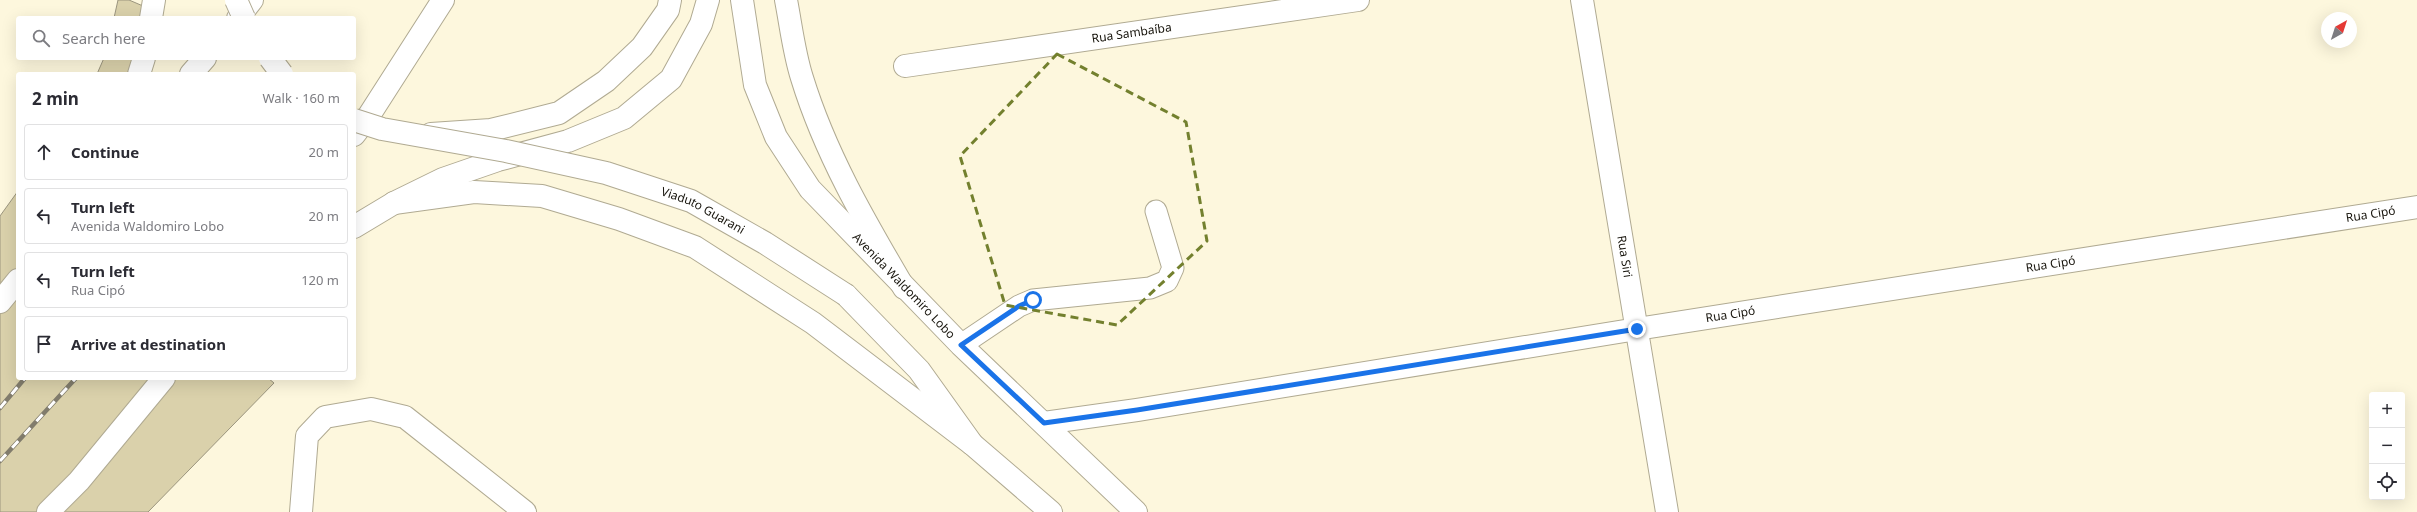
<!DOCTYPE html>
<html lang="en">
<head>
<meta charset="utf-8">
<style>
	:root { --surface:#fff; --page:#f2f2f3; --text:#2b2b33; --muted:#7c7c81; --line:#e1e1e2 }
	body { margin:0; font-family:"Noto Sans",sans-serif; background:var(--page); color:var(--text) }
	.controls { position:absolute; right:12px; bottom:12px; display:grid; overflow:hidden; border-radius:4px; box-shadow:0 4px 16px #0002 }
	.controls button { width:36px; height:36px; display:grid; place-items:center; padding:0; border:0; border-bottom:1px solid var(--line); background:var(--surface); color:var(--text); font:20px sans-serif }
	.compass { position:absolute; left:2321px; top:12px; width:36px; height:36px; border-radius:50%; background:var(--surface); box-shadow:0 4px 16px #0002; rotate:39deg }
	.stop { position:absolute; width:12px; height:12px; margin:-9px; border:3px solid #1a73e8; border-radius:50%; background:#fff }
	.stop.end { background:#1a73e8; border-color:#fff; box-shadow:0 1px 4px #0008 }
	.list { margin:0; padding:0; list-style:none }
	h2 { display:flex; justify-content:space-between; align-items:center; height:52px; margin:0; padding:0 16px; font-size:17px }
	h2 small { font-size:13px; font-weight:400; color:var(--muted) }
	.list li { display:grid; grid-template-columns:26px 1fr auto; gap:12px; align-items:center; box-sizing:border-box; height:56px; margin:0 8px 8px; padding:0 8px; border:1px solid var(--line); border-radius:4px }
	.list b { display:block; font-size:15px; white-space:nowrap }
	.list p { margin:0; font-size:13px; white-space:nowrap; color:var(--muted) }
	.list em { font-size:13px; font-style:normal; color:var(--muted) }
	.icon { flex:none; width:22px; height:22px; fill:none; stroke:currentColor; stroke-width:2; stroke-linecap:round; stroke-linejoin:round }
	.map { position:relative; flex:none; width:2417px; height:512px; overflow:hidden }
	.search { position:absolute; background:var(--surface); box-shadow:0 4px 16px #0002; left:16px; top:16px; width:340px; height:44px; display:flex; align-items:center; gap:10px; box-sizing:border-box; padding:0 14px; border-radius:4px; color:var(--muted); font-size:15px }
	.panel { position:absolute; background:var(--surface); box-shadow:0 4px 16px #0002; left:16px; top:72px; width:340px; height:308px; border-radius:4px }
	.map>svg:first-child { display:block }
	.building { fill:#dad1ab; stroke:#9b957e }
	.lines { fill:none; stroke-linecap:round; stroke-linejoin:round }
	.service-casing { stroke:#b0aa92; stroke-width:23 }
	.minor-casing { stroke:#b0aa92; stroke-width:24 }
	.secondary-casing { stroke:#b0aa92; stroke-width:24 }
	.trunk-casing { stroke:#b0aa92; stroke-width:24 }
	.service { stroke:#fff; stroke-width:21 }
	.minor { stroke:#fff; stroke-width:22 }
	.secondary { stroke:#fff; stroke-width:22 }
	.trunk { stroke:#fff; stroke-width:22 }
	.rail-casing { stroke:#817c6c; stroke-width:4.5 }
	.rail { stroke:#fff; stroke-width:3; stroke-dasharray:9; stroke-linecap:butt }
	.secondary-bridge-casing { stroke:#b0aa92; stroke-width:24; stroke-linecap:butt }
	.secondary-bridge { stroke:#fff; stroke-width:22 }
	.route { stroke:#1a73e8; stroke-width:5 }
	.marked { fill:none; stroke:#73802e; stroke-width:3; stroke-dasharray:8 5; stroke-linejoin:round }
	.labels { text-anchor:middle; stroke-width:4; stroke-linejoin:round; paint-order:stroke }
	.street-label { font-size:12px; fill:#18150d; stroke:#fff }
</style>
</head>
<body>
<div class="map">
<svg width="2417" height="512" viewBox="0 0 2417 512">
	<rect width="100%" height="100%" fill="#fdf7dd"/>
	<g class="building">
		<polygon points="118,0 129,0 143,6 141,18 114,18"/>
		<polygon points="104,58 134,58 129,74 97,74"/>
		<polygon points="18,191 18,378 268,378 274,383 148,512 0,512 0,216"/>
	</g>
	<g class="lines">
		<defs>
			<polyline id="service" points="961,345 1019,306 1033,300 1150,288 1167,281 1173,268 1156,211"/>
			<g id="minor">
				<path id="s1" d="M1582,0l85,512"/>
				<path id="s2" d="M905,66l453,-66"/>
				<path id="s3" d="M1044,423l93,-13 500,-81 780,-122"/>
				<polyline points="301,512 307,436 325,417 371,409 405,417 525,512"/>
			</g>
			<g id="secondary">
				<path id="s4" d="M742,0l13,85 21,52 34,52 151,156 175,167"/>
				<polyline points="846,295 919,370 972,444 1051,512"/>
			</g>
			<g id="trunk">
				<path d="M786,0c5,26 8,53 16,78 23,75 62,142 102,210"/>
				<polyline points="151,18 154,0"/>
				<polyline points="238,18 252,0"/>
				<polyline points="139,74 144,58"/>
				<polyline points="191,74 205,58"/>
				<polyline points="431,134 491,130 559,113 606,81 642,47 668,10 670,0"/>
				<polyline points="354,135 368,117 443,0"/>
				<polyline points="394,203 474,192 542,196 619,219 695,247 813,323 972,444"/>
				<polyline points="354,227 394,203 443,179 498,160 568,141 624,118 671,79 701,24 708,0"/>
				<polyline points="0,302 18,280"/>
				<polyline points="48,512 79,481 164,378"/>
			</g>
		</defs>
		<use href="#service" class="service-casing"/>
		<use href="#minor" class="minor-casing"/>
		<use href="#secondary" class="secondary-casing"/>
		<use href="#trunk" class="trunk-casing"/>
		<use href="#service" class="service"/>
		<use href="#minor" class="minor"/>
		<use href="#secondary" class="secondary"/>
		<use href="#trunk" class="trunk"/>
		<defs>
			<g id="rail">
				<polyline points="0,408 25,378"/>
				<polyline points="0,461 76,378"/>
			</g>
		</defs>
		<use href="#rail" class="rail-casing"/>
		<use href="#rail" class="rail"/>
		<defs>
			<g id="secondary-bridge">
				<polyline points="236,0 244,18"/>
				<polyline points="270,58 282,74"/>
				<path id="s5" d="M354,120l28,9 124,22 100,22 85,28 74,42 81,52"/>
			</g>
		</defs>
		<use href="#secondary-bridge" class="secondary-bridge-casing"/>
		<use href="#secondary-bridge" class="secondary-bridge"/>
	</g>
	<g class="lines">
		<polyline class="route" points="1033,300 1019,306 961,345 1044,423 1137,410 1637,329"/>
	</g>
	<path class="marked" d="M1057,54l129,68 21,119 -90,84 -112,-20 -45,-149z"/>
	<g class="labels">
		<g class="street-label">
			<text dy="4" stroke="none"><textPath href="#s2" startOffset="229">Rua Sambaíba</textPath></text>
			<text dy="4" stroke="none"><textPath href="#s5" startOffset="362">Viaduto Guarani</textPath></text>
			<text dy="4" stroke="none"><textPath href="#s3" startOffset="1343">Rua Cipó</textPath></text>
			<text dy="4" stroke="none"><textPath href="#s1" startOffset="260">Rua Siri</textPath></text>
			<text dy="4" stroke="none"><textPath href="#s3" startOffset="1019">Rua Cipó</textPath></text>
			<text dy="4" stroke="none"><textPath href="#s4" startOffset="339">Avenida Waldomiro Lobo</textPath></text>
			<text dy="4" stroke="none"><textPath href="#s3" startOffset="695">Rua Cipó</textPath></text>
		</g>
	</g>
</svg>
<div class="controls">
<button>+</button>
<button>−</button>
<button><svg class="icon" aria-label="locate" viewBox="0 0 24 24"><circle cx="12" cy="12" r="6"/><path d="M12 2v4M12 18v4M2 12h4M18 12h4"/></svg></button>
</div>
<svg class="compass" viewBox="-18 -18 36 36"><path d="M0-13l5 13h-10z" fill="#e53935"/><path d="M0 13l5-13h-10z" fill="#7c7c81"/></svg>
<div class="stop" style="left:1033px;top:300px"></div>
<div class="stop end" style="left:1637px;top:329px"></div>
<div class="search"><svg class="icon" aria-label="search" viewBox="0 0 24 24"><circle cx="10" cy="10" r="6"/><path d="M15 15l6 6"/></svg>Search here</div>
<section class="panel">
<h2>2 min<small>Walk · 160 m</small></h2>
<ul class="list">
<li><svg class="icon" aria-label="ahead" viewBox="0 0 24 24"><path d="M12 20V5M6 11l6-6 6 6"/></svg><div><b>Continue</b></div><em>20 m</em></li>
<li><svg class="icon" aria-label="left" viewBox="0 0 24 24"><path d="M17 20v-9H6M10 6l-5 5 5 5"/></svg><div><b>Turn left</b><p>Avenida Waldomiro Lobo</p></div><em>20 m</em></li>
<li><svg class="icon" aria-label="left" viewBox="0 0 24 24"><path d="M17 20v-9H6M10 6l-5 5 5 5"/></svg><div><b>Turn left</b><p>Rua Cipó</p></div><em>120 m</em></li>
<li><svg class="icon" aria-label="arrive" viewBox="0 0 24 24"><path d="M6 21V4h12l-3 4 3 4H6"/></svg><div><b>Arrive at destination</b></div></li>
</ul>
</section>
</div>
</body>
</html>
